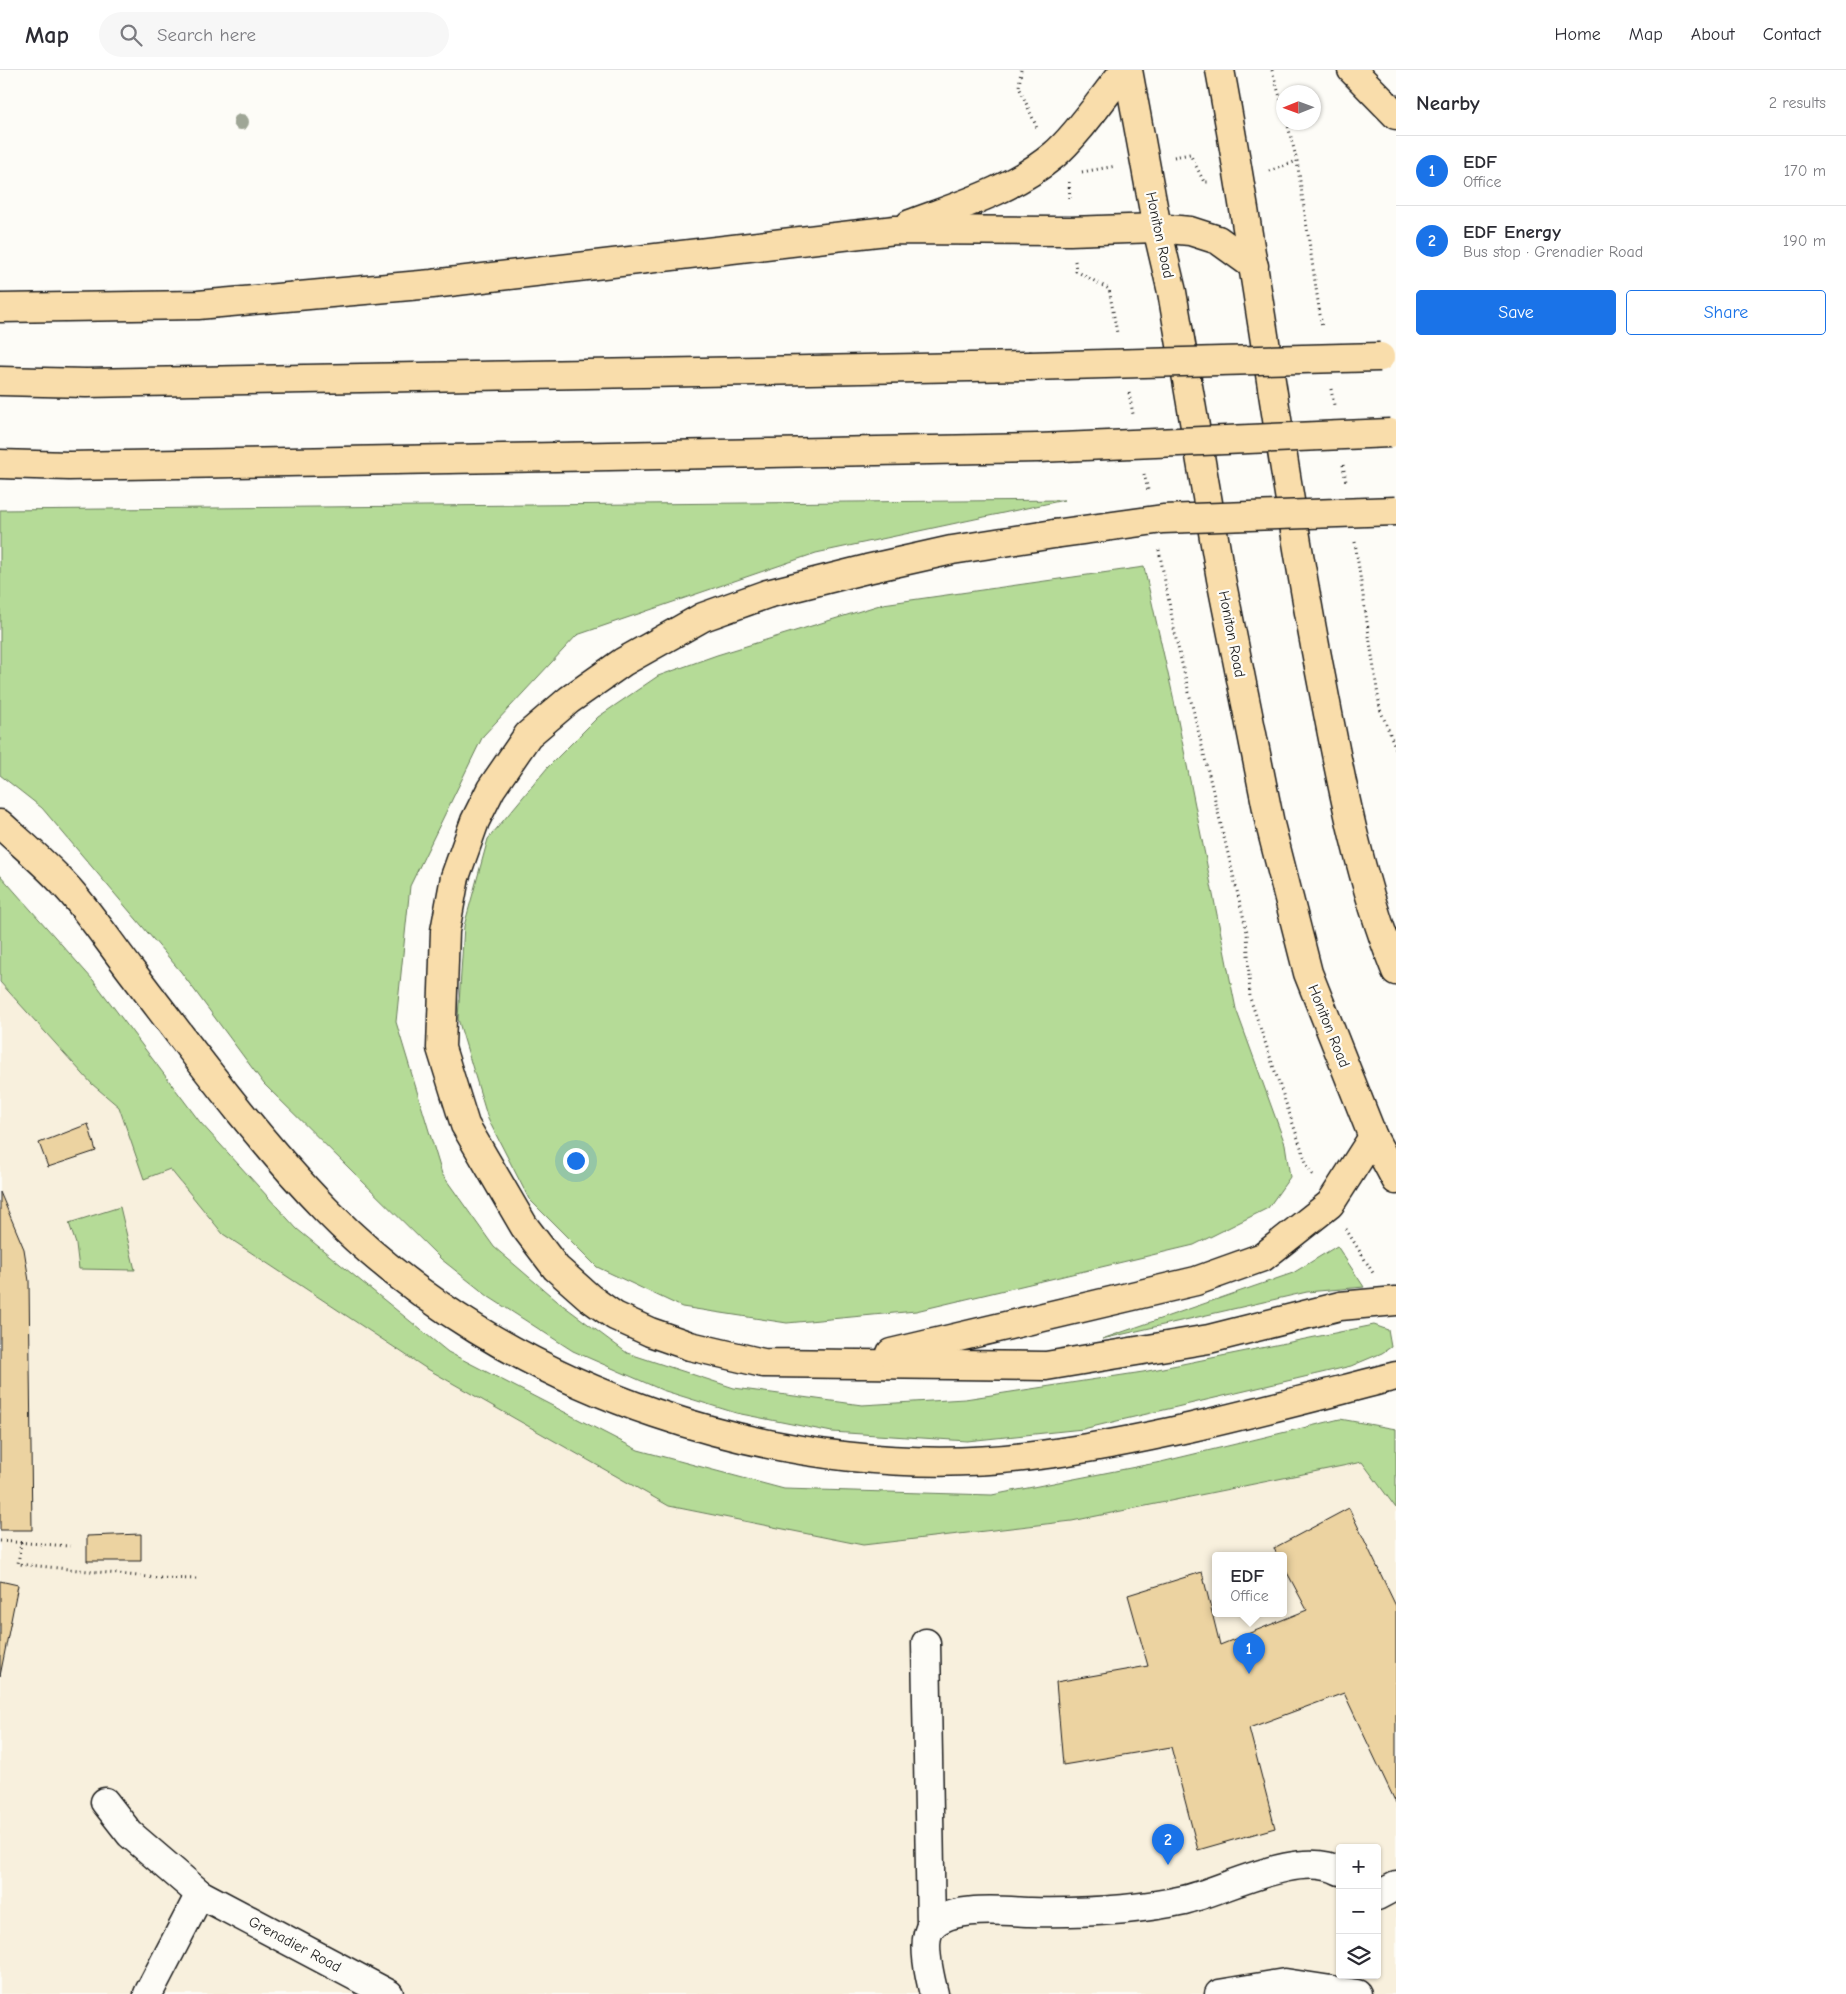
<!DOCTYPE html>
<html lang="en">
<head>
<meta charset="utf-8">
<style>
	:root { --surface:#fff; --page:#f7f7f7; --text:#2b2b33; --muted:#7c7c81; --line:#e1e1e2; --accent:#1a73e8 }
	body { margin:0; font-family:"Comic Neue",sans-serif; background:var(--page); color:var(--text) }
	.controls { position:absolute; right:15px; bottom:15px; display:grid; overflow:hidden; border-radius:5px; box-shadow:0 1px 4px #0004 }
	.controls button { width:45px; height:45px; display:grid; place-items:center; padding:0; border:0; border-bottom:1px solid var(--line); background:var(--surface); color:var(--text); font:25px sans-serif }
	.compass { position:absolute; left:1276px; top:15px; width:45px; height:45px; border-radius:50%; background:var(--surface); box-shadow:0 1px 4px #0004; rotate:269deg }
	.you { position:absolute; left:575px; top:1090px; width:18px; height:18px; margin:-12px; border:4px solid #fff; border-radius:50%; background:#1a73e8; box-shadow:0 0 0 8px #1a73e833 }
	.badge { display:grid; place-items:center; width:32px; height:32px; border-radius:50%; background:var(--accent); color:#fff; font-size:16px; font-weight:700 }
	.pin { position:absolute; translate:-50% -41px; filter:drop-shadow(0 1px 2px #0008) }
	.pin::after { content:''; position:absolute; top:26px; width:18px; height:15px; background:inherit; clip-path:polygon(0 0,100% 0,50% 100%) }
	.popup { position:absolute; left:1212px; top:1482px; width:75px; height:65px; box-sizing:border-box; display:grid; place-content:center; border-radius:5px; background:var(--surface); filter:drop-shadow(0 1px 4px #0005); font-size:16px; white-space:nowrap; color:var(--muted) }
	.popup b { font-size:19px; color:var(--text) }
	.popup::after { content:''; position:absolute; left:50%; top:100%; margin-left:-10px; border:10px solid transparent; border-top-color:var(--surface) }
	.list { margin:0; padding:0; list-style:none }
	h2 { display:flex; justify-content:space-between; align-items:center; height:65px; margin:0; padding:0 20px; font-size:21px }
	h2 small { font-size:16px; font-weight:400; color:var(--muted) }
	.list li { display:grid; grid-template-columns:32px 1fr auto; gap:15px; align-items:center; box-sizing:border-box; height:70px; padding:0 20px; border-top:1px solid var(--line) }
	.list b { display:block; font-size:19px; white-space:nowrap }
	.list p { margin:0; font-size:16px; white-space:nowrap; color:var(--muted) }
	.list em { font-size:16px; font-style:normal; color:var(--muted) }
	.actions { display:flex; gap:10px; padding:15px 20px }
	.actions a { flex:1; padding:11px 0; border:1px solid var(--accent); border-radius:5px; text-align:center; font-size:18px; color:var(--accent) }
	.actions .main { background:var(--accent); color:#fff }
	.icon { flex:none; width:28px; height:28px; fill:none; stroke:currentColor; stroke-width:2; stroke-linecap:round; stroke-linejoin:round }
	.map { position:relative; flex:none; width:1396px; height:1924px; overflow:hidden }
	header { display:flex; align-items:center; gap:30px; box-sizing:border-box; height:70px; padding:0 25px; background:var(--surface); border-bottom:1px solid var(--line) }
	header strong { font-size:24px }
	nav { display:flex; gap:28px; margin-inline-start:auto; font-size:18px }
	.search { width:350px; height:45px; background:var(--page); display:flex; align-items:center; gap:12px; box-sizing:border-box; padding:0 18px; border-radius:28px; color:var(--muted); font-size:19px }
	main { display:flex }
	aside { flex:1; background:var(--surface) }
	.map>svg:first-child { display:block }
	.built { fill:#f8f0dd; fill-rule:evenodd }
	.green { fill:#b5db97; stroke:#687c5a }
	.building { fill:#ecd3a1; stroke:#1c1c1c }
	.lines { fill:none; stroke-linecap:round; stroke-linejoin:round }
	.minor-casing { stroke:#1c1c1c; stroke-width:31 }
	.highway-casing { stroke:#1c1c1c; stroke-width:31 }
	.path { stroke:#1c1c1c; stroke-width:3; stroke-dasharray:1 4; stroke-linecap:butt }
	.minor { stroke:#fdfcf7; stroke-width:28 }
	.highway { stroke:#f9ddab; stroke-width:28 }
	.highway-bridge-casing { stroke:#1c1c1c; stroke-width:31; stroke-linecap:butt }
	.highway-bridge { stroke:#f9ddab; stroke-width:28 }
	.tree { fill:#9fa696 }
	.labels { text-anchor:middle; stroke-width:4.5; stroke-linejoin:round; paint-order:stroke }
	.street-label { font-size:15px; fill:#1c1c1c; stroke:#fdfcf7 }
</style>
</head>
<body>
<header>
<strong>Map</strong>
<div class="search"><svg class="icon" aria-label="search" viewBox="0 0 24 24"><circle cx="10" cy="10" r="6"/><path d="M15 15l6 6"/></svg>Search here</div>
<nav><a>Home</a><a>Map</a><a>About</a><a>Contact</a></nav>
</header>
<main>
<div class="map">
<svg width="1396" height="1924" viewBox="0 0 1396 1924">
	<rect width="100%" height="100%" fill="#fdfcf7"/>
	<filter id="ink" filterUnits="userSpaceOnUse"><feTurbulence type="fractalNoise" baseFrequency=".02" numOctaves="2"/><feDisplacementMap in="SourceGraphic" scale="10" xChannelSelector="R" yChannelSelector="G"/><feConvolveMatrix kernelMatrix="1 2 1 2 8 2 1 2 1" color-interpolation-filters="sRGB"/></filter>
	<g filter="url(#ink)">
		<path class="built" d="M0,912l92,102 27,23 25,71 26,-9 53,65 201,133 245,139 194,39 209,-24 290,-59 34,46v486h-1396zM1215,1485h68v58h-68zM1340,1778h37v127h-37z"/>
		<g class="green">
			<polygon points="1064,430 816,483 577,565 483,666 410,816 396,952 442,1104 494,1177 557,1231 627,1283 734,1318 862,1335 965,1329 1143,1302 1374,1255 1388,1260 1391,1277 1382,1283 1351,1296 1083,1359 967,1371 832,1362 736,1343 662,1320 573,1281 489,1227 441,1189 264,1014 181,902 42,738 0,705 0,440"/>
			<polygon points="1144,497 1173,626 1236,939 1285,1074 1290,1107 1268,1138 1194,1175 916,1241 787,1253 682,1237 597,1197 529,1129 488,1049 458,949 464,856 488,769 548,697 598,647 658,606 717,585 883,534"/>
			<polygon points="0,805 93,910 200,1052 297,1159 448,1282 638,1380 784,1419 992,1425 1161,1392 1340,1349 1396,1359 1396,1438 1362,1392 1072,1451 863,1475 669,1436 424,1297 223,1164 170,1099 144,1109 119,1037 92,1014 0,912"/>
			<polygon points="120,1137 135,1200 79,1199 76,1174 69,1153"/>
			<polygon points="1337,1176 1364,1217 1307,1222 1102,1269 1293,1203"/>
		</g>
		<g class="building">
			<polygon points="88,1054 96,1081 48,1097 39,1073"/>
			<polygon points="0,1122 24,1179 29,1211 32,1460 0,1460"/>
			<polygon points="1349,1438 1396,1536 1396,1733 1344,1623 1249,1658 1275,1758 1198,1780 1171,1677 1063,1695 1056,1612 1148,1596 1128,1525 1202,1502 1220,1575 1307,1540 1283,1495 1283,1485 1277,1485 1274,1478"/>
			<polygon points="141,1464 141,1491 87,1491 87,1466"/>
			<polygon points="0,1511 18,1515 0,1606"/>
		</g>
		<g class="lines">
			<defs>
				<g id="minor">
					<polyline points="926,1573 931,1857"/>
					<polyline points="105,1732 130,1764 200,1824 389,1924"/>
					<polyline points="1377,1826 1396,1816"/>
					<polyline points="148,1924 200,1824"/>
					<path d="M934,1924c-4,-16 -13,-53 -3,-67 18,-22 72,-16 98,-15 51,1 105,-1 155,-12 42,-10 115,-51 156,-29"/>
					<polyline points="1219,1924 1285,1913 1357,1924"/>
				</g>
				<g id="highway">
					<polyline points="1128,0 1157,158 1172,222 1221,509 1270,754 1308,903 1373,1067 1396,1110"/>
					<path d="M1220,0c37,198 61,399 99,597 20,103 38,207 77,304"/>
					<polyline points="1352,0 1396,45"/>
					<path d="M910,154c51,-19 102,-34 144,-69 23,-19 51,-61 71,-85"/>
					<polyline points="0,238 198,235 432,214 895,160 1070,161 1157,158 1190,161 1218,170 1254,196"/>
					<polyline points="0,311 86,313 1029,296"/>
					<polyline points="0,394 69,396 1038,378"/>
					<polyline points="1054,464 952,480 867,499 767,524 703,547 623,592 569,630 528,665 491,719 475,751 455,807 445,861 441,978 465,1055 524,1156 556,1198 590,1228 615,1246 650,1262 690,1276 763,1293 1046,1296 1209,1269 1340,1236 1396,1231"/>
					<path d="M0,754c24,22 51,44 72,69 21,25 40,53 60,79 62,81 123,165 194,238 176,181 464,279 714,245 121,-16 238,-49 356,-79"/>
					<polyline points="891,1283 1196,1211 1263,1187 1330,1134 1373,1067"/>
				</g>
			</defs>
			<use href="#minor" class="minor-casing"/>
			<use href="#highway" class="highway-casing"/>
			<g class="path">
				<polyline points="1021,0 1019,17 1037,58"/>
				<polyline points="1272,0 1284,41"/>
				<polyline points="1287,52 1297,91 1322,258"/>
				<polyline points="1174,87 1190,84 1204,112 1210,112"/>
				<polyline points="1269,101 1297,91"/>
				<polyline points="1082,102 1116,96"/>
				<polyline points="1069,112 1070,130"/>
				<polyline points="1075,191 1076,201 1109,219 1117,263"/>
				<polyline points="1331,319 1334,335"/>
				<polyline points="1129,323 1133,344"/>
				<polyline points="1343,395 1346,412"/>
				<polyline points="1144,404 1148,420"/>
				<polyline points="1355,472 1380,639 1396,679"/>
				<polyline points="1159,480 1176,569 1247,862 1250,928 1307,1095 1313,1105"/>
				<polyline points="1346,1159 1373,1203"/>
				<polyline points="0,1471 70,1476"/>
				<polyline points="21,1472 18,1494 159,1508 197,1509"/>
			</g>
			<use href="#minor" class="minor"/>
			<use href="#highway" class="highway"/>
			<defs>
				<g id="highway-bridge">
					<polyline points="1029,296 1380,287"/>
					<polyline points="1038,378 1390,363"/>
					<polyline points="1054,464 1163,449 1396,441"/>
				</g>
			</defs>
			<use href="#highway-bridge" class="highway-bridge-casing"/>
			<use href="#highway-bridge" class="highway-bridge"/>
		</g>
		<circle class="tree" cx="241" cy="52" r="8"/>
	</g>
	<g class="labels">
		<g class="street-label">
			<text transform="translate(1160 165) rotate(78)" y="5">Honiton Road</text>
			<text transform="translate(1232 564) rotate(79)" y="5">Honiton Road</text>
			<text transform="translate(1329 956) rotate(68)" y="5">Honiton Road</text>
			<text transform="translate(295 1874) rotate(28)" y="5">Grenadier Road</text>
		</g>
	</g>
</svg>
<div class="controls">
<button>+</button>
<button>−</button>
<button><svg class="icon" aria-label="layers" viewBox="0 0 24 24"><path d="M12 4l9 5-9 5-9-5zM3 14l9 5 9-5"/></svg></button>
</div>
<svg class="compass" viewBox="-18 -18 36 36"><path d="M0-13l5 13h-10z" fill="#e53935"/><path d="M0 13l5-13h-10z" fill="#7c7c81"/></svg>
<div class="you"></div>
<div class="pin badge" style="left:1249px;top:1604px">1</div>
<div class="popup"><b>EDF</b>Office</div>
<div class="pin badge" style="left:1168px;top:1795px">2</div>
</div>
<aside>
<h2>Nearby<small>2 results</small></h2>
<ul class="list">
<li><span class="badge">1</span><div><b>EDF</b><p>Office</p></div><em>170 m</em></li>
<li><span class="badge">2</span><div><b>EDF Energy</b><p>Bus stop · Grenadier Road</p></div><em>190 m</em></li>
</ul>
<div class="actions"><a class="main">Save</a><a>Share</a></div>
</aside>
</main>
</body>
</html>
